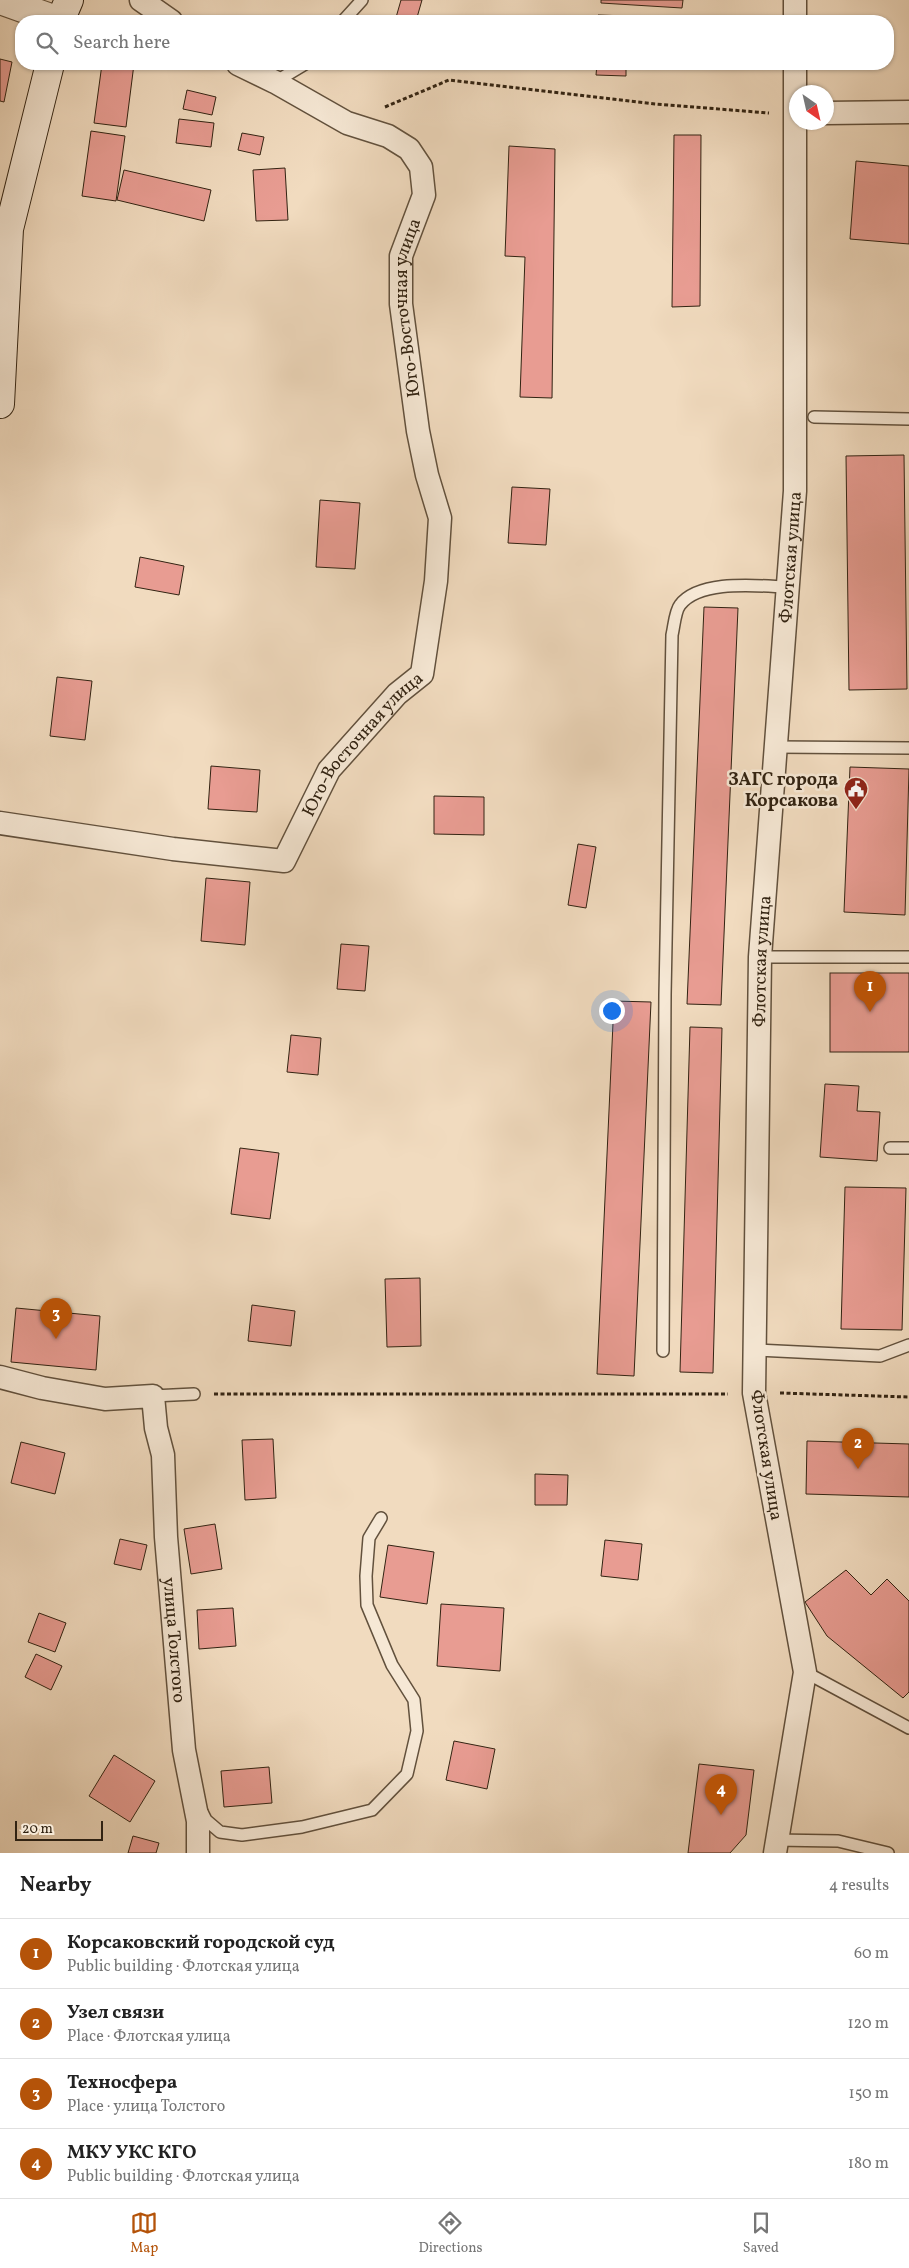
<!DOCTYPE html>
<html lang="en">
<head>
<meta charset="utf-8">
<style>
	:root { --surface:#fff; --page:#f2f2f2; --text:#222; --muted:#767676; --line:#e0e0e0; --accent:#b45309 }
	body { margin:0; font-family:Vollkorn,serif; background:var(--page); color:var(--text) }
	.compass { position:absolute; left:789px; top:85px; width:45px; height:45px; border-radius:50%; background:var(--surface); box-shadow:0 1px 4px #0004; rotate:146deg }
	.scale { position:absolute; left:15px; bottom:12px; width:88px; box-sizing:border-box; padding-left:5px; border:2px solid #322312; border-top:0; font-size:14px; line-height:18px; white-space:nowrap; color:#322312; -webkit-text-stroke:4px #f6e8d5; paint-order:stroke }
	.you { position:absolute; left:611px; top:1010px; width:18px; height:18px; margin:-12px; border:4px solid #fff; border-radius:50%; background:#1a73e8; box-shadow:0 0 0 8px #1a73e833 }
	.badge { display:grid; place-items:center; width:32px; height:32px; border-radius:50%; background:var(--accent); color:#fff; font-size:16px; font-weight:700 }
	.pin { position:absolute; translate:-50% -41px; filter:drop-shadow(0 1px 2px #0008) }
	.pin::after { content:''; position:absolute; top:26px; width:18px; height:15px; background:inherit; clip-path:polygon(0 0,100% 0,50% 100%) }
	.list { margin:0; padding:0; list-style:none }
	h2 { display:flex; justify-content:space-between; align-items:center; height:65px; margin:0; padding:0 20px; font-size:21px }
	h2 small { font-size:16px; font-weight:400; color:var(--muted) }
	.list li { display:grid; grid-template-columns:32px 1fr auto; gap:15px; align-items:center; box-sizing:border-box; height:70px; padding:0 20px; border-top:1px solid var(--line) }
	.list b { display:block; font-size:19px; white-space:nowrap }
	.list p { margin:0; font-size:16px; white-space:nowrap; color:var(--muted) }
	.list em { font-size:16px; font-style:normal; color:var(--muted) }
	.icon { flex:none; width:28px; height:28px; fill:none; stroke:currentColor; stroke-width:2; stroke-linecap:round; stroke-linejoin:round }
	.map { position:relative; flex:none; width:909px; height:1853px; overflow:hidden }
	.search { position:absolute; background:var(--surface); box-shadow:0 1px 4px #0004; left:15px; right:15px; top:15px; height:55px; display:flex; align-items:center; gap:12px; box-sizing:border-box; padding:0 18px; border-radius:20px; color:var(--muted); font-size:19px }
	.sheet { height:345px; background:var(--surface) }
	nav { display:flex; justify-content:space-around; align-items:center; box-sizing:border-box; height:70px; border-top:1px solid var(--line); background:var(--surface); font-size:14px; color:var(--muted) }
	nav a { display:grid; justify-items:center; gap:2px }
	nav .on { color:var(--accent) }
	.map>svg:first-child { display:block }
	.building { fill:#e89c92; stroke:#322312 }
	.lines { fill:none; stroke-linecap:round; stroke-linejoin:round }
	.service-casing { stroke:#62513d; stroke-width:14 }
	.minor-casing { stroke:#62513d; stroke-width:25 }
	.tertiary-casing { stroke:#62513d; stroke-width:30 }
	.secondary-casing { stroke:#322312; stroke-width:30 }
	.path { stroke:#322312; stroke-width:3; stroke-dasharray:4 2.5; stroke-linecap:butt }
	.service { stroke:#f6e8d5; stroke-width:11 }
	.minor { stroke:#f6e8d5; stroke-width:22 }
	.tertiary { stroke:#f6e8d5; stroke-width:28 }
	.secondary { stroke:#f6e8d5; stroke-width:28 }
	.labels { text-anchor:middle; stroke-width:5; stroke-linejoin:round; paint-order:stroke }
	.street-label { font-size:18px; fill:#322312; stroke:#f6e8d5 }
	.poi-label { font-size:18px; font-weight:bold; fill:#322312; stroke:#f6e8d5; text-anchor:end }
</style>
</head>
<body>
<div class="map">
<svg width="909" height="1853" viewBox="0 0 909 1853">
	<rect width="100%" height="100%" fill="#f1dbbf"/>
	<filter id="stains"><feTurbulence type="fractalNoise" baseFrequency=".004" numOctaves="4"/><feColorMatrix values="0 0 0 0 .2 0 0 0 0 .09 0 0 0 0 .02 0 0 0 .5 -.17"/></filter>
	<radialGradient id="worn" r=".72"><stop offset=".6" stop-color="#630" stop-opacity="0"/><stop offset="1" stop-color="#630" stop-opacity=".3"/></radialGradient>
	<g class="building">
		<polygon points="401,0 422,0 416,21 395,21"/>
		<polygon points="601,0 683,0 682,8 601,3"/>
		<polygon points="598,15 628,16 628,21 598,21"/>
		<polygon points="0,59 12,62 4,102 0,101"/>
		<polygon points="102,64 134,64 126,127 94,123"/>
		<polygon points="597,64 626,64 626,76 596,75"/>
		<polygon points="187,90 216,97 212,115 183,109"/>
		<polygon points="179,119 214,123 211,147 176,143"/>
		<polygon points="91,131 125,136 116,201 82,196"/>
		<polygon points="242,133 264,137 260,155 238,150"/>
		<polygon points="674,135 701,135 700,306 672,307"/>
		<polygon points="509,146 555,149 552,398 520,397 525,257 505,256"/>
		<polygon points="856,161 909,166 909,244 850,239"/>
		<polygon points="285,168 288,220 256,221 253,170"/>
		<polygon points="124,170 211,190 204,221 117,200"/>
		<polygon points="904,455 907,689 849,690 846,456"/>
		<polygon points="512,487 550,489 546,545 508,543"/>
		<polygon points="320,500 360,503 355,569 316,567"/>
		<polygon points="140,557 184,566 179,595 135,587"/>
		<polygon points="704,607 738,608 721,1005 687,1004"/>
		<polygon points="57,677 92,681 85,740 50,736"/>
		<polygon points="211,766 260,770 257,812 208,809"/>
		<polygon points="850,767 909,769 905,915 844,912"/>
		<polygon points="434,796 484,797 484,835 434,834"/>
		<polygon points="578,844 596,847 586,908 568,905"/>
		<polygon points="206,878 250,882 245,945 201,941"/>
		<polygon points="341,944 369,946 365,991 337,989"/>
		<rect x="830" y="973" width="79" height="79"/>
		<polygon points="614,1001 651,1002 634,1376 597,1374"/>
		<polygon points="690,1027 722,1028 713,1373 680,1372"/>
		<polygon points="291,1035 321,1038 318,1075 287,1072"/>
		<polygon points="825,1084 859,1086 857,1111 880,1112 877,1161 820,1157"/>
		<polygon points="240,1148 279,1153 270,1219 231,1214"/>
		<polygon points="845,1187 906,1188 902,1330 841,1329"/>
		<polygon points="420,1278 421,1346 387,1347 385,1279"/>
		<polygon points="252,1305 295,1311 291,1346 248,1341"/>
		<polygon points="16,1308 100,1316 96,1370 11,1362"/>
		<polygon points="273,1439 276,1498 245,1500 242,1440"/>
		<polygon points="807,1441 909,1444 909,1497 806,1494"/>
		<polygon points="21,1442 65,1453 55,1494 11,1483"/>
		<polygon points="535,1474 568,1475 567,1505 535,1505"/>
		<polygon points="215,1524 222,1569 191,1574 184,1529"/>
		<polygon points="120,1539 147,1545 141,1570 114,1564"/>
		<polygon points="605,1540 642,1544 638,1580 601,1576"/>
		<polygon points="388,1545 434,1552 427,1604 380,1597"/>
		<polygon points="846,1570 871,1595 887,1579 909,1601 909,1692 903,1698 827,1636 805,1602"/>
		<polygon points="441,1604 504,1608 500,1671 437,1666"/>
		<polygon points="233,1608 236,1646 199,1649 197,1610"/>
		<polygon points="39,1613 66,1623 55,1652 28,1642"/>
		<polygon points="36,1654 62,1666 51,1690 25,1677"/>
		<polygon points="454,1741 495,1749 487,1789 446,1780"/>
		<polygon points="114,1755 155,1781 130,1822 89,1796"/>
		<polygon points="699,1764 754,1770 746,1835 730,1853 688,1853"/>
		<polygon points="269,1767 272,1803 224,1807 221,1771"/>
		<polygon points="133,1836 159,1843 156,1853 128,1853"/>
	</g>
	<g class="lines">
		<defs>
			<g id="service">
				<polyline points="343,21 362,0"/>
				<polyline points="275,82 305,64"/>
				<polyline points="814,417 909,419"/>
				<polyline points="776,747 909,748"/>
				<polyline points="760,957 909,957"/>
				<polyline points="890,1148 909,1148"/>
				<polyline points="755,1350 880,1356 909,1345"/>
				<path d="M663,1351l2,-356 7,-360c2,-8 3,-24 8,-30 20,-26 78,-19 108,-18"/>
				<polyline points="153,1396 194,1394"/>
				<polyline points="805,1672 909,1728"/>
				<polyline points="202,1812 206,1820 220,1832 242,1835 302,1827 372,1810 407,1774 417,1731 414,1700 392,1665 367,1605 366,1576 369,1538 381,1518"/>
				<polyline points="775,1840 838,1841 888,1853"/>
			</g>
			<g id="minor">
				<polyline points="141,0 171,21"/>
				<polyline points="795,0 795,21"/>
				<polyline points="826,113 909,112"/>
				<path id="s1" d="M0,823l173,26 111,12 45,-91 68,-76 25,-20 14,-93 4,-63 -13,-43 -9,-44 -17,-127v-48l23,-61 -3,-28 -12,-18 -21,-13 -41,-13 -72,-41 -37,-18"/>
				<path id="s2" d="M0,1377l42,11 63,11 48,-3 3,32 7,27 3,82 18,213 14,71v32"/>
				<path id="s3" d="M775,1853l30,-181 -51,-279 6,-436 35,-466v-427"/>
			</g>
			<polyline id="tertiary" points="0,0 59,21"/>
			<g id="secondary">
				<polyline points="60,21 69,0"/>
				<polyline points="0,404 9,229 50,64"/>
			</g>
		</defs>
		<use href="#service" class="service-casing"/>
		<use href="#minor" class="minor-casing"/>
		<use href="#tertiary" class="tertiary-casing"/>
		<use href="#secondary" class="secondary-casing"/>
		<g class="path">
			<polyline points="385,107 449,80 655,104 769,113"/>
			<polyline points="780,1393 909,1397"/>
			<polyline points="214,1394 728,1394"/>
		</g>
		<use href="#service" class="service"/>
		<use href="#minor" class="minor"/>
		<use href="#tertiary" class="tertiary"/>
		<use href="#secondary" class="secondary"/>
	</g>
	<defs>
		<symbol id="civic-pin" viewBox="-11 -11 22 30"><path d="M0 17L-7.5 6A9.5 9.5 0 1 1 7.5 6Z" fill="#8f2418" stroke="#f6e8d5"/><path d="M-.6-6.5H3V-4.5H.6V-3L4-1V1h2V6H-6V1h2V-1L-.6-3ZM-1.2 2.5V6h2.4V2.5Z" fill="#fff"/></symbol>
	</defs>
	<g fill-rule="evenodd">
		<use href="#civic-pin" x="842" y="775" width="28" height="38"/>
	</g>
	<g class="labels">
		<g class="street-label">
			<text dy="6" stroke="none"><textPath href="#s1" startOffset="894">Юго-Восточная улица</textPath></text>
			<text dy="6" stroke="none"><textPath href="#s3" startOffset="1304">Флотская улица</textPath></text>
			<text dy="6" stroke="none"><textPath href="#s1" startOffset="429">Юго-Восточная улица</textPath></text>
			<text dy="6" stroke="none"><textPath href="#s3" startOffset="899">Флотская улица</textPath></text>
			<text transform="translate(767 1455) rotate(81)" y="6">Флотская улица</text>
			<text dy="6" stroke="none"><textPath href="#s2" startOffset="401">улица Толстого</textPath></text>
		</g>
		<g class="poi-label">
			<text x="838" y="785">ЗАГС города<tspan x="838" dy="21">Корсакова</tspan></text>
		</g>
	</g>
	<rect width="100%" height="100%" filter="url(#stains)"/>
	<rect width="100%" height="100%" fill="url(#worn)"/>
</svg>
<svg class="compass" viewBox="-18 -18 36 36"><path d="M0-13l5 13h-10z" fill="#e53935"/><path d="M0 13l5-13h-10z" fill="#767676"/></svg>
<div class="scale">20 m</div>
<div class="you"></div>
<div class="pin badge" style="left:870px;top:1012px">1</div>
<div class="pin badge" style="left:858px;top:1469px">2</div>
<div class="pin badge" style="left:56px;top:1339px">3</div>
<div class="pin badge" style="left:721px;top:1815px">4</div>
<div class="search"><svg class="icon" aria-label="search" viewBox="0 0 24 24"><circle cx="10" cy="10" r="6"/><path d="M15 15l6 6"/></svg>Search here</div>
</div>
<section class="sheet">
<h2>Nearby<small>4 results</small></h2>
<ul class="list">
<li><span class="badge">1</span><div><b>Корсаковский городской суд</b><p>Public building · Флотская улица</p></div><em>60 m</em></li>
<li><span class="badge">2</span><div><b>Узел связи</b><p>Place · Флотская улица</p></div><em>120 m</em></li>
<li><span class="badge">3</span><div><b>Техносфера</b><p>Place · улица Толстого</p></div><em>150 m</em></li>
<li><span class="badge">4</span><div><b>МКУ УКС КГО</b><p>Public building · Флотская улица</p></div><em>180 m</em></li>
</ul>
</section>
<nav>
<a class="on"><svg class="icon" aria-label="map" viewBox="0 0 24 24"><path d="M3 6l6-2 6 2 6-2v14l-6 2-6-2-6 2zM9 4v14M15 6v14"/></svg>Map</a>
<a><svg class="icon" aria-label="directions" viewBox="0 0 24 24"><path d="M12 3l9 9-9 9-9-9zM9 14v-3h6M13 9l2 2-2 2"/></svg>Directions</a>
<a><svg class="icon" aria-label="saved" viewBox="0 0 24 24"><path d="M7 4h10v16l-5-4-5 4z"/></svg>Saved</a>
</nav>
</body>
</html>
